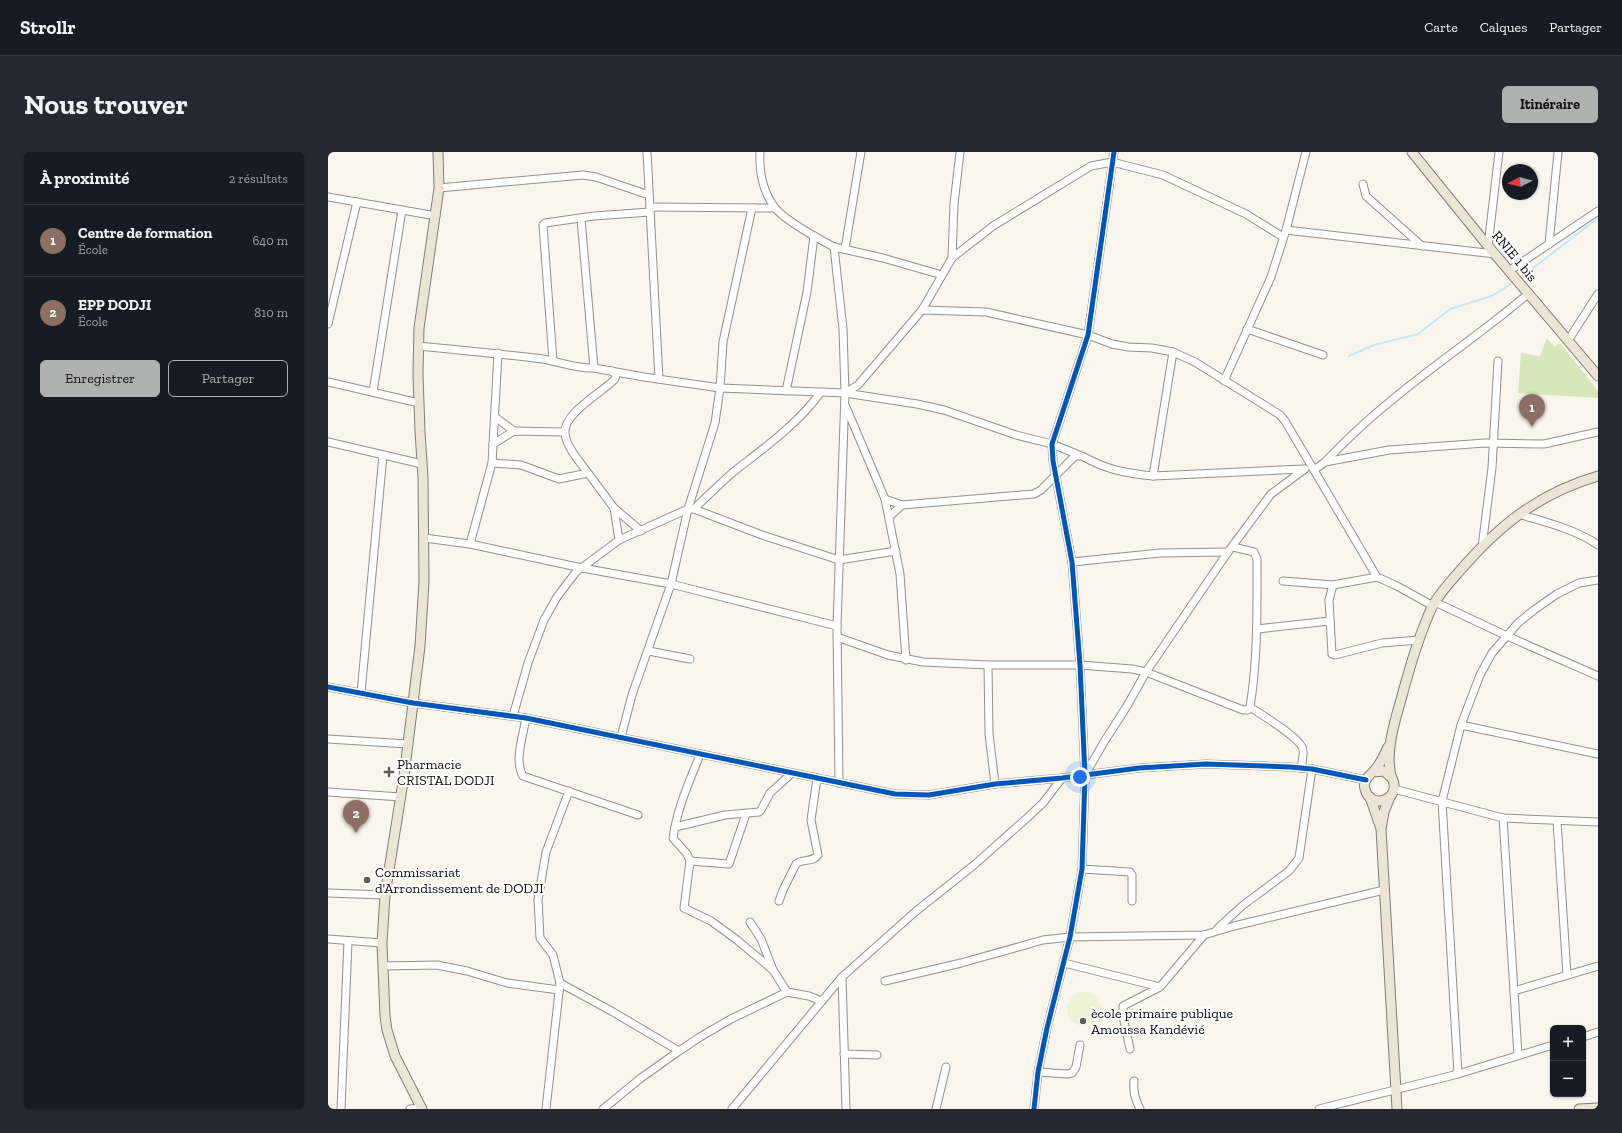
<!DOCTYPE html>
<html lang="fr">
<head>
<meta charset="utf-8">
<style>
	:root { --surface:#171b24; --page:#242831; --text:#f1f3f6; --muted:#9ea1a6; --line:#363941; --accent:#afb0b0 }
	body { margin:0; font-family:"Zilla Slab",serif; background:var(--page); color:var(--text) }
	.controls { position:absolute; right:12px; bottom:12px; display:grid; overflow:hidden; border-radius:6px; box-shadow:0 1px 3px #0004 }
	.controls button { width:36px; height:36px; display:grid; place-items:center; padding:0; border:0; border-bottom:1px solid var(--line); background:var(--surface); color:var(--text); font:20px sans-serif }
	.compass { position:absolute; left:1174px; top:12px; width:36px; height:36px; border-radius:50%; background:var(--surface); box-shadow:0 1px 3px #0004; rotate:263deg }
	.you { position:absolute; left:752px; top:625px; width:14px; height:14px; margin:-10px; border:3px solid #fff; border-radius:50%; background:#1a73e8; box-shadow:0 0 0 6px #1a73e833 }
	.badge { display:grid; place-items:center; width:26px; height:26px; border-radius:50%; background:var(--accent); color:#fff; font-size:13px; font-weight:700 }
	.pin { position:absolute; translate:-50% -33px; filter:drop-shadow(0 1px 2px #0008) }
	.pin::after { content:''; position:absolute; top:21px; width:14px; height:12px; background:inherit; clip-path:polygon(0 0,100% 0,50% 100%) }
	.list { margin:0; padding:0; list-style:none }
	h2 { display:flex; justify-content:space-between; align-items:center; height:52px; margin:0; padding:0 16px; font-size:17px }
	h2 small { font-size:13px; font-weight:400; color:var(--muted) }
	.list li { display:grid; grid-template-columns:26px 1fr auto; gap:12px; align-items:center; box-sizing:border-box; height:72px; padding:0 16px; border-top:1px solid var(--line) }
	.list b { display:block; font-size:15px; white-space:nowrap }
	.list p { margin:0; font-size:13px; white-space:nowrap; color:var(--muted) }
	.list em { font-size:13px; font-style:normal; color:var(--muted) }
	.actions { display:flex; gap:8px; padding:12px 16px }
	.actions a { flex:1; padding:9px 0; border:1px solid var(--accent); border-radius:6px; text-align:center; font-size:14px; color:var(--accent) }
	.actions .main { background:var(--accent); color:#111 }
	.map { position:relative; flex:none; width:1270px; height:957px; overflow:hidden; border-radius:6px }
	header { display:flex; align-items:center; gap:24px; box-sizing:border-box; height:56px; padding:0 20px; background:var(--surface); border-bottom:1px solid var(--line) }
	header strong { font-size:19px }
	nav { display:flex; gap:22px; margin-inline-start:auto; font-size:14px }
	.intro { display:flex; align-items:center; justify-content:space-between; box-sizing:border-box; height:96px; padding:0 24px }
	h1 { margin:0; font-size:28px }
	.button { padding:10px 18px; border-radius:6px; background:var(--accent); color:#111; font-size:14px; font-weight:700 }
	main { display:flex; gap:24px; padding:0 24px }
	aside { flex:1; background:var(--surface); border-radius:6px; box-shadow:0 1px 3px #0004 }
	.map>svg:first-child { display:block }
	.forest { fill:#d6e8ba }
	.pitch { fill:#eef3d6 }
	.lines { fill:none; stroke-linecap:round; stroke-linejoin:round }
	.stream { stroke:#c2e9f5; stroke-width:2 }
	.minor-casing { stroke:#93918d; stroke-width:9 }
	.major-casing { stroke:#807e7a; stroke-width:11 }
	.minor { stroke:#fefefc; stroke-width:7 }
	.major { stroke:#ece5d6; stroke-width:9 }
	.cycleway-casing { stroke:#fff; stroke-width:8 }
	.cycleway { stroke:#0057b8; stroke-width:5 }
	.poi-dot { fill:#5f5d5a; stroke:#fff; stroke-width:1.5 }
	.labels { text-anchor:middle; stroke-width:4; stroke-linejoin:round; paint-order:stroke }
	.street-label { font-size:14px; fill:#0b0b0b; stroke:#fff }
	.poi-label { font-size:14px; fill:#0b0b0b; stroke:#fff; text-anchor:start }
</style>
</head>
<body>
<header>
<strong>Strollr</strong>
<nav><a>Carte</a><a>Calques</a><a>Partager</a></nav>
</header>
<div class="intro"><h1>Nous trouver</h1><a class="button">Itinéraire</a></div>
<main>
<aside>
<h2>À proximité<small>2 résultats</small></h2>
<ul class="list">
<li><span class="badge" style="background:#8d6e63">1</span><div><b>Centre de formation</b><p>École</p></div><em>640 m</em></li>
<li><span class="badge" style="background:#8d6e63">2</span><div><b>EPP DODJI</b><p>École</p></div><em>810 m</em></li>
</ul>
<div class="actions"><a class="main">Enregistrer</a><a>Partager</a></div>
</aside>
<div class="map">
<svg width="1270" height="957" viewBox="0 0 1270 957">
	<rect width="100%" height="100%" fill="#faf6ed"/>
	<polygon class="forest" points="1219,186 1226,195 1232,191 1270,239 1270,246 1190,241 1193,201 1212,204"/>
	<circle class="pitch" cx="756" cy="857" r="17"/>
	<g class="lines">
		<g class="stream">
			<polyline points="1196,123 1270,66"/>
			<polyline points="1021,204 1046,193 1090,182 1122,157 1164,144 1183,132"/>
		</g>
		<defs>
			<g id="minor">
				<polyline points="319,0 331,227"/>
				<path d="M432,0c-1,19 3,40 15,56 12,14 42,30 59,39l9,82 2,64 -8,233 2,157"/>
				<polyline points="1035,32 1038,44 1094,94"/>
				<polyline points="111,36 255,23 268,25 321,43"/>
				<polyline points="0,45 108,64"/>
				<polyline points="322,55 447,56"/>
				<polyline points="253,67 266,216"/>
				<polyline points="958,78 1167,102"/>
				<polyline points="1221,92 1230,0"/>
				<polyline points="1160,94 1171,0"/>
				<polyline points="506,95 555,106 614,123"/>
				<polyline points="517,97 533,0"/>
				<polyline points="624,106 626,52 632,0"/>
				<polyline points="1181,119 1270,59"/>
				<polyline points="594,158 658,160 760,183 784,192 800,195 824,196 845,200 867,210 941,256 952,263 957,269 1049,425"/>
				<polyline points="0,172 29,50"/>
				<polyline points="919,177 995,203"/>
				<polyline points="1241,187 1270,142"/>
				<path d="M90,194c42,4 83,8 125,13 17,3 34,10 51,9l50,9 76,11 125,5 72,11 27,6 72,25 36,9 27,11"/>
				<polyline points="225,209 215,73 217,71 266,64 322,60"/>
				<polyline points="896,229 943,125 958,78 978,0"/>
				<polyline points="0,230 91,251"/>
				<polyline points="458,239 479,140 486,84"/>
				<polyline points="45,240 74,58"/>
				<polyline points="517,241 530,233 594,158 624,106 665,74 763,14 784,10 835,23 918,62 955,85"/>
				<polyline points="518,255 557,347 572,422 578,508"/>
				<polyline points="167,265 186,279"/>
				<polyline points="0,290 94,312"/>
				<polyline points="165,292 186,279 236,280"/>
				<path d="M997,310c21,-22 43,-43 67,-62 44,-37 93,-69 136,-106"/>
				<polyline points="164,311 193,313 231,327 260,321 286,356 313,379"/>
				<polyline points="986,318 997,310 1061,298 1157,291 1216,292 1270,280"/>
				<path d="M260,321c-8,-11 -22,-26 -23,-40 -2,-20 38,-41 50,-54l1,-4 -4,-4"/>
				<polyline points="825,324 845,200"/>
				<polyline points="557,347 574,353"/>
				<polyline points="286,356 291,388"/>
				<path d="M366,357c12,-12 25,-24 38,-36 32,-25 65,-48 89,-81"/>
				<path d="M1190,362c27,8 57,15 80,31"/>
				<path d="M561,365l13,-12 132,-11 7,-4 34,-34h7c25,14 43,17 71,20l151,-7"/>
				<polyline points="96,386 142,392 254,416 343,432 509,474"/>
				<polyline points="142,392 164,311 170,201"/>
				<polyline points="1154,395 1164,316 1170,209"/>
				<polyline points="744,410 832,401 900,400"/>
				<polyline points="955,429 1005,433"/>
				<polyline points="1107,450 1179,484 1270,524"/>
				<polyline points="929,477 1002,469"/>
				<path d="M509,485l51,18 35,7 65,3h92l52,4 14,3 97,38h5l2,-3c8,-49 7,-99 7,-148l-3,-7 -21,-5"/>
				<polyline points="1091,488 1054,491 1007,503 1004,502 1001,448 1005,433 1049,425 1069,434 1105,454"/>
				<polyline points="321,499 362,507"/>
				<polyline points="660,513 661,582 667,632"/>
				<polyline points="0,535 85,551 198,566 567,642 601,643 667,632 734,626 811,616 878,612 962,615 984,617 1038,628"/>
				<polyline points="33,541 55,303"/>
				<path d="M922,555c12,8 47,29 52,40 3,5 0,15 -1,21"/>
				<polyline points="185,564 200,511 216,468 229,445 248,420 291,388 360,357 366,357 434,383 511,408 568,399"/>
				<path d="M198,566c-3,17 -12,44 -3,58l115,39"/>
				<polyline points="1133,573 1270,602"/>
				<polyline points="293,585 304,543 343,432 360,357 387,271 392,236 395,190 424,56"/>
				<polyline points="0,587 79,592"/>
				<path d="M372,603c-11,27 -23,54 -27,83l14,16 3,7 -6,47 27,13 26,19 36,30 14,22"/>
				<polyline points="757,623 776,590 799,554 818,520 900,400 943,342 977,317"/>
				<polyline points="1066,637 1175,666 1270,670"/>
				<polyline points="0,640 73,645"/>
				<polyline points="1175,666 1190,903"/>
				<polyline points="1229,669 1239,823"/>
				<polyline points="347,675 397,663 431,660 433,658 442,641 463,622"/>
				<polyline points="362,709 401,712 418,662"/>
				<polyline points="754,717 802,720 804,723 804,749"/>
				<polyline points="0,741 57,743"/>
				<path d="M451,749l4,-11 13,-26c7,-6 17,-1 22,-9l-7,-35 6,-42"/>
				<polyline points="422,770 433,787 445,818"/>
				<polyline points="889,777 914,754 961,719 971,706 984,617"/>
				<polyline points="0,787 54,791"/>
				<polyline points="736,811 832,835"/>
				<polyline points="55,814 109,813 139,819 179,831 231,838"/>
				<polyline points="514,825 518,957"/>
				<polyline points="557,829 633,811 715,788 742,785 876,783 906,774 1056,738"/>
				<polyline points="232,831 285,860 351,899"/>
				<polyline points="1186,839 1270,814"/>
				<polyline points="1255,885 1270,880"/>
				<polyline points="802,897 795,864 795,854 832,835 876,783"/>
				<polyline points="516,902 549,903"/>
				<polyline points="710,920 739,922 744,921 748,915 752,893"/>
				<polyline points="1130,922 1114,649 1133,573 1152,523 1164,501 1190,471 1206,458 1229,442 1251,431 1270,428"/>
				<path d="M806,929c-1,11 1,18 6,28"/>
				<polyline points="13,957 20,789"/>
				<polyline points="82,957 94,956"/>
				<polyline points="218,957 232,831 225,803 212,786 210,748 218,700 241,639"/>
				<polyline points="275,957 313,926 351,899 372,885 403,867 459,840 481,844 493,849"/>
				<polyline points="404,957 514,825 587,760 646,713 699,666 715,651 734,626"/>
				<polyline points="608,957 618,915"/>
				<polyline points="706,957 710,920 719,876 742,785 754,717 757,623 752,513 744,410 725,309 724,292 760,183 786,0"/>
				<polyline points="991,957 1130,922 1225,893"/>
			</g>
			<g id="major">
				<polyline points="1084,0 1160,94 1270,224"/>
				<path d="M1045,620l11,-1 8,7c11,22 -22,33 -27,11 -3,-11 8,-15 13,-23 4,-6 7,-12 10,-19"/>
				<path d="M1063,624c-6,-26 4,-55 11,-80 8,-30 17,-61 30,-89 7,-13 17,-24 26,-34 40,-47 81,-80 140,-97"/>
				<polyline points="1042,645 1052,674"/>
				<polyline points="1062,645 1056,660 1053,677 1069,957"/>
				<polyline points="94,957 67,904 59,878 57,864 54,791 57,743 76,624 85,551 92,494 96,429 95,325 92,280 90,222 91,176 111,36 110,0"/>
				<polyline points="1251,957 1270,956"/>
			</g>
		</defs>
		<use href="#minor" class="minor-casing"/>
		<use href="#major" class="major-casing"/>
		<use href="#minor" class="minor"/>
		<use href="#major" class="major"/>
		<defs>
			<g id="cycleway">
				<polyline points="0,535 85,551 198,566 567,642 601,643 667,632 734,626 811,616 878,612 962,615 984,617 1038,628"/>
				<polyline points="706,957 710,920 719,876 742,785 754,717 757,623 752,513 744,410 725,309 724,292 760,183 786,0"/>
			</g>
		</defs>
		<use href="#cycleway" class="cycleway-casing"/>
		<use href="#cycleway" class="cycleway"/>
	</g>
	<g class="poi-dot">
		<path d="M59 614h4v4h4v4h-4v4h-4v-4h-4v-4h4z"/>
		<circle cx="39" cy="728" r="4"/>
		<circle cx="755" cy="869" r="4"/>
	</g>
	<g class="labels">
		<g class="street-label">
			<text transform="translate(1187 104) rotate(50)" y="5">RNIE 1 bis</text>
		</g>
		<g class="poi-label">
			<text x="69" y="617">Pharmacie<tspan x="69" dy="16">CRISTAL DODJI</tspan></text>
			<text x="47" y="725">Commissariat<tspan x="47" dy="16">d'Arrondissement de DODJI</tspan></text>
			<text x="763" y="866">ècole primaire publique<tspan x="763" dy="16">Amoussa Kandévié</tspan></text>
		</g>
	</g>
</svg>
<div class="controls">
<button>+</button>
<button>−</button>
</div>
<svg class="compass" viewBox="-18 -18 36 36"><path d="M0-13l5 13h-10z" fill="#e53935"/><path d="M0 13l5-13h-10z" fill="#9ea1a6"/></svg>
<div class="you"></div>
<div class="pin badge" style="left:1204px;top:275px;background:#8d6e63">1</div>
<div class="pin badge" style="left:28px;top:681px;background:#8d6e63">2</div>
</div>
</main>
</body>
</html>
